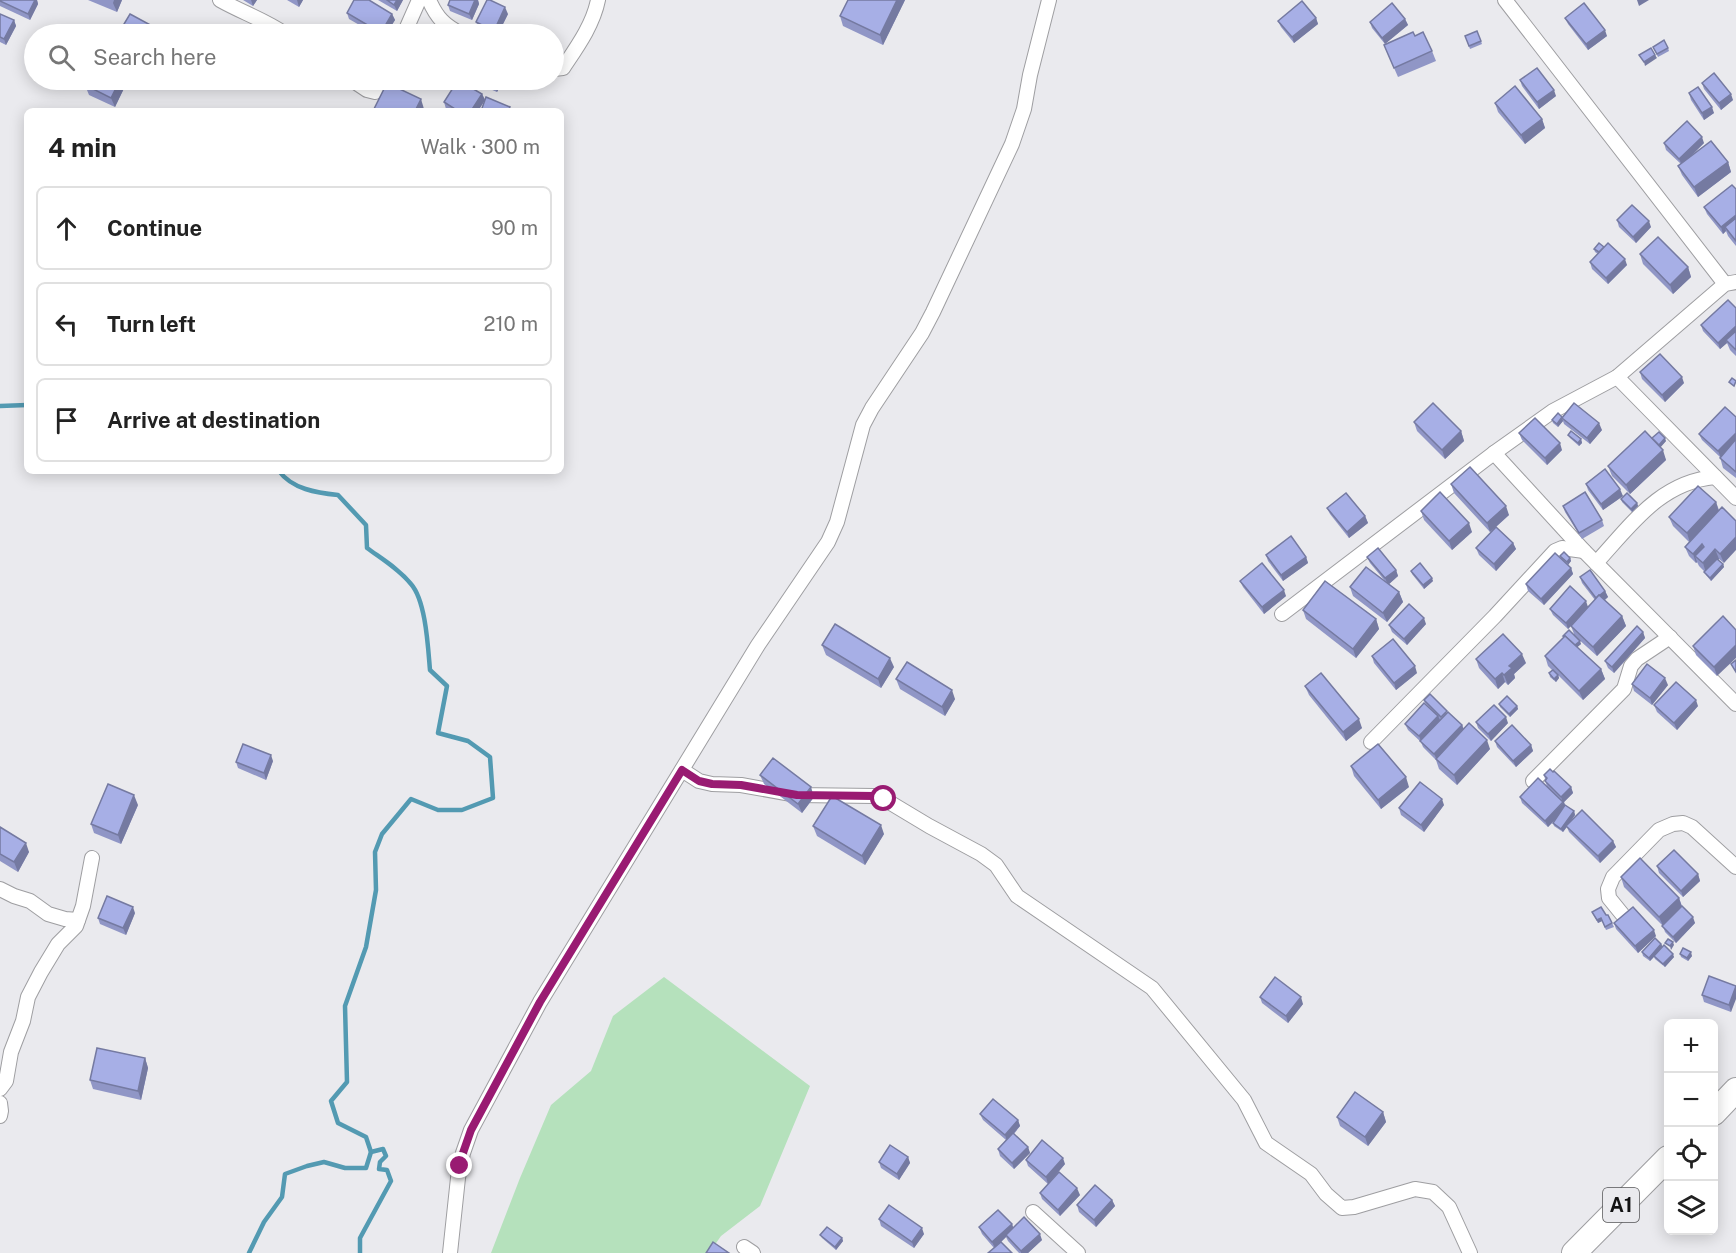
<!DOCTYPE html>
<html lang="en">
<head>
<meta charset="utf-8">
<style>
	:root { --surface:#fff; --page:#f2f2f2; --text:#222; --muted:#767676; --line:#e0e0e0 }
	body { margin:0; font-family:"Public Sans",sans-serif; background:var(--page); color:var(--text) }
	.controls { position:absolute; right:18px; bottom:18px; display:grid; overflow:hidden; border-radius:9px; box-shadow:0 3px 15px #0003 }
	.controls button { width:54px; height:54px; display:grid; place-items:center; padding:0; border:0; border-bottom:2px solid var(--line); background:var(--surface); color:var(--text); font:30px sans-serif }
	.stop { position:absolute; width:18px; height:18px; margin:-14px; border:4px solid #991b72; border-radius:50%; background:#fff }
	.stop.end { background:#991b72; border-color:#fff; box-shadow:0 2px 6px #0008 }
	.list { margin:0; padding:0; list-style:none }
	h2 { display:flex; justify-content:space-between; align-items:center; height:78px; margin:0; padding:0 24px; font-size:26px }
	h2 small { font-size:20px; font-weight:400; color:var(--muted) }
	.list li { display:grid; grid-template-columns:39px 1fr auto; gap:18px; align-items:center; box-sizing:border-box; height:84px; margin:0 12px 12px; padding:0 12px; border:2px solid var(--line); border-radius:9px }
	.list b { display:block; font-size:22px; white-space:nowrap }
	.list em { font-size:20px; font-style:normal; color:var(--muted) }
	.icon { flex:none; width:33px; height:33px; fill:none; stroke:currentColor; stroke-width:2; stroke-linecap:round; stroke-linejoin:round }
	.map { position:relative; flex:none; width:1736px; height:1253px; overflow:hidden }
	.search { position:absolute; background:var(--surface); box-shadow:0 3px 15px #0003; left:24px; top:24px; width:540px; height:66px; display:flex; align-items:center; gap:15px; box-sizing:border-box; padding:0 21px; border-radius:33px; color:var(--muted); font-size:22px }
	.panel { position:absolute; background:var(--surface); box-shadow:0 3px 15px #0003; left:24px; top:108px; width:540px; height:366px; border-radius:9px }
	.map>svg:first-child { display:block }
	.green { fill:#b5e1bc }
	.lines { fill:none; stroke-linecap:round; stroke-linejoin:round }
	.stream { stroke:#539ab2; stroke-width:4.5 }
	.street-casing { stroke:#9e9ea1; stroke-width:16 }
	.highway-casing { stroke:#9e9ea1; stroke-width:26 }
	.street { stroke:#fff; stroke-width:14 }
	.highway { stroke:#fff; stroke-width:24 }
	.wall { fill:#9096c6 }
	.shaded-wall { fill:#757aa1 }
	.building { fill:#a7afe6; stroke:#757aa1; stroke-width:1.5 }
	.route { stroke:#991b72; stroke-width:8 }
	.labels { text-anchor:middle; stroke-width:6; stroke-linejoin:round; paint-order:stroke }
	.shield { fill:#eaeaee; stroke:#535355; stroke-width:1.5 }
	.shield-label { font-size:20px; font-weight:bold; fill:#121213 }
</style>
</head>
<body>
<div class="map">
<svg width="1736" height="1253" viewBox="0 0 1736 1253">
	<rect width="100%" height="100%" fill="#eaeaee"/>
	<polygon class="green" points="664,977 810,1086 760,1206 721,1236 709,1253 491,1253 520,1178 551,1105 591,1071 613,1016"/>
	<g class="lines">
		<g class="stream">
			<polyline points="0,406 27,405"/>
			<path d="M249,1253l15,-31 18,-25 3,-23 22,-8 17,-4 21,6h21l5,-16 -5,-15 -28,-14 -7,-22 16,-19 -2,-76 21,-59 10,-57 -1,-38 7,-18 29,-35 27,11h24l31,-12 -3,-41 -22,-16 -30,-8 9,-47 -17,-16c-2,-22 -4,-69 -19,-86 -12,-15 -29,-25 -44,-36l-1,-23 -28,-30c-21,-2 -46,-6 -59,-24"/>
			<polyline points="360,1253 360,1238 391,1181 387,1170 379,1169 380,1162 386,1156 383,1149 371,1152"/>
		</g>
		<defs>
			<g id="street">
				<path d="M220,0c21,12 45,20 65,34"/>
				<path d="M429,0c8,18 15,25 32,34"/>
				<polyline points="1505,0 1725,284"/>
				<polyline points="404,34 419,0"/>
				<path d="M554,69l9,-1c14,-21 30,-43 35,-68"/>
				<polyline points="352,80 367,90 375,92 380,88 384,80"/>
				<polyline points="1617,377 1736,498"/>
				<polyline points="1494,453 1584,551 1736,704"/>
				<path d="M1596,563c35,-38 64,-81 119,-86"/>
				<polyline points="1282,614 1494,453 1553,411 1617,377 1725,284 1736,282"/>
				<polyline points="1371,742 1495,616 1555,551 1562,548 1584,551"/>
				<polyline points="682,770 699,781 712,784 741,785 797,795 874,796 884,799 929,826 981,854 996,865 1017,896 1152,988 1244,1100 1266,1143 1311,1174 1326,1194 1342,1208 1354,1207 1415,1189 1433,1192 1449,1207 1470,1253"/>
				<polyline points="1533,781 1624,689 1631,666 1637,659 1670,637"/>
				<polyline points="0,889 14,896 30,901 48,914 65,919 78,920"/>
				<polyline points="1622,914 1609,898 1608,889 1613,877 1659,830 1673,824 1683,823 1692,827 1736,867"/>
				<polyline points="0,1089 6,1081 11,1052 23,1021 28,997 41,972 58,944 76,926 83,906 92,858"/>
				<polyline points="0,1103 1,1111 0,1116"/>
				<polyline points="1033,1212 1078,1253"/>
				<polyline points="744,1247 753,1253"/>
				<polyline points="450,1253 458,1178 463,1153 471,1130 540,1002 758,645 828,542 837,522 863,425 872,408 922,333 933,312 1012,144 1024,109 1030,75 1049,0"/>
			</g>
			<g id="highway">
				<polyline points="1714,1113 1736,1090"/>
				<polyline points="1574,1253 1668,1158"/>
			</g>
		</defs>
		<use href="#street" class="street-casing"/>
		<use href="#highway" class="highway-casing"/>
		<use href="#street" class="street"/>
		<use href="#highway" class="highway"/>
	</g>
	<g class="wall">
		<polygon points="0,0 37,0 38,4 30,20 0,6"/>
		<polygon points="88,0 122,0 117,12"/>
		<polygon points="243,0 257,0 253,6"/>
		<polygon points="287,0 303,0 299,7"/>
		<polygon points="378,0 403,0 397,11"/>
		<polygon points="450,0 478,0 479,4 472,20 450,11 448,5"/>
		<polygon points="848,0 905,0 883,45 843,26 840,16"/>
		<polygon points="347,13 392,14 395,20 386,34 375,34 349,19"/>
		<polygon points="0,14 14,20 16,26 6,45 0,42"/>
		<polygon points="508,14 498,34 490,34 479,29 476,22"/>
		<polygon points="1316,18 1318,24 1294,43 1281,27 1278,21"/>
		<polygon points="1565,18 1607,36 1588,50 1568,24"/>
		<polygon points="1405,19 1408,25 1385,44 1372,28 1370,22"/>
		<polygon points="1477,31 1482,44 1470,49 1465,36"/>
		<polygon points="1415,36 1432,51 1436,61 1398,77 1384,45"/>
		<polygon points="1653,47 1668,48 1669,51 1658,57"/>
		<polygon points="128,80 115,107 89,95 85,85"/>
		<polygon points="399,80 419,80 413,88"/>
		<polygon points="469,80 503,80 497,92"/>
		<polygon points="1520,80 1556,96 1539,109 1522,86"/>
		<polygon points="1702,83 1733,100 1721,110 1704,89"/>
		<polygon points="1689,93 1714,113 1704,120 1691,100"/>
		<polygon points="482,94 485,100 478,111 450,111 446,109 444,102"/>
		<polygon points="1495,103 1542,119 1545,128 1525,144 1498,112"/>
		<polygon points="1664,143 1704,143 1690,157 1728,162 1731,172 1698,197 1682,175 1678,166 1681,164 1666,150"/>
		<polygon points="1736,189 1736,246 1728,236 1726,231 1723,234 1707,214 1704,207"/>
		<polygon points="1617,220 1651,227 1636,243 1619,227"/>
		<polygon points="1604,247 1627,265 1608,284 1592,269 1590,262 1598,254 1595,252 1594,249"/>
		<polygon points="1640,254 1688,267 1691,277 1673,294 1643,264"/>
		<polygon points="1736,308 1736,356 1730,350 1727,343 1720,349 1703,331 1701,325"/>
		<polygon points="1640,372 1684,383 1665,402 1642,379"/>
		<polygon points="1562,417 1602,430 1590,444 1564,424 1563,421 1558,427 1553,423 1552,420"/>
		<polygon points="1736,417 1736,478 1723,468 1720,457 1702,440 1699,434"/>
		<polygon points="1414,422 1461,431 1464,441 1445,459 1417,431"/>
		<polygon points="1519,433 1562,450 1547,465 1522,440"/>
		<polygon points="1568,435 1581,439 1582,443 1579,446 1570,438"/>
		<polygon points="1652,439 1666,441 1660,447 1666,460 1630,494 1612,476 1608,466"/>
		<polygon points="1451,484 1509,515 1496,527 1513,543 1516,549 1496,571 1479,555 1476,548 1495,528 1490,532 1454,493"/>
		<polygon points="1586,484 1623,496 1603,510 1588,490"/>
		<polygon points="1621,499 1637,503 1638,506 1632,512 1622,502"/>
		<polygon points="1716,502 1719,510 1724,563 1719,559 1718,560 1723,564 1724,567 1711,581 1706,575 1705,572 1699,566 1697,562 1696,563 1689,556 1685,547 1689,542 1673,526 1669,517"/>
		<polygon points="1563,506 1602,520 1604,526 1582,539 1565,512"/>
		<polygon points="1327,508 1365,516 1368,523 1349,538 1330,514"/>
		<polygon points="1421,511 1472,532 1452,550 1424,520"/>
		<polygon points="1266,555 1306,557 1308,563 1283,581 1268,561"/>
		<polygon points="1560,556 1570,558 1571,561 1568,565 1571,568 1573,574 1544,605 1528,591 1526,584 1561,558"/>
		<polygon points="1367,557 1396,570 1398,576 1389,584 1399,592 1403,602 1387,622 1353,596 1350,587 1385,581 1370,563"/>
		<polygon points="1411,571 1433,581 1424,589 1412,574"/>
		<polygon points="1580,577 1605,591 1608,597 1605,600 1622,616 1626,626 1597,656 1576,637 1581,644 1577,647 1601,669 1605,679 1583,700 1558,675 1559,678 1556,682 1550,677 1549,673 1552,670 1548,666 1545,656 1564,638 1563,636 1574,634 1571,626 1568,629 1553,615 1550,609 1588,606 1595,600 1582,583"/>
		<polygon points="1240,581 1286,596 1264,614 1243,587"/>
		<polygon points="1303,610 1376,619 1379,629 1356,658 1306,619"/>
		<polygon points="1723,616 1717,676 1696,655 1693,646"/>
		<polygon points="1426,624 1407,645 1392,632 1389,625"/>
		<polygon points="1643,632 1645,638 1614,673 1608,668 1605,661"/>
		<polygon points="822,645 894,667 881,688 826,655"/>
		<polygon points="1372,656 1417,673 1396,690 1374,663"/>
		<polygon points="1476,659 1526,663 1514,674 1515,678 1508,685 1505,682 1498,689 1479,668"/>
		<polygon points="896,679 955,699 945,716 900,689"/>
		<polygon points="1632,684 1668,685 1652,705 1634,691"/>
		<polygon points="1305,686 1362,728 1346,741 1309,695"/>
		<polygon points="1424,700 1447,713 1462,725 1464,729 1490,749 1457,785 1439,769 1436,760 1423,747 1421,742 1408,730 1405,724 1434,712 1425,703"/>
		<polygon points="1499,704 1517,706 1518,709 1510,717 1500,707"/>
		<polygon points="1654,705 1698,706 1677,730 1657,712"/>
		<polygon points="1476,722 1508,723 1491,741 1478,728"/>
		<polygon points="1495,741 1531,745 1533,751 1516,767 1497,747"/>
		<polygon points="273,761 266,780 238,768 236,762"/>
		<polygon points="1351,766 1409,787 1381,809 1354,776"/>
		<polygon points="760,775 814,797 802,813 764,784"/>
		<polygon points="1544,775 1571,787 1573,793 1564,802 1565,806 1574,811 1575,815 1570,822 1613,841 1616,847 1600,863 1569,832 1567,827 1563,832 1554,826 1553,823 1557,818 1548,827 1522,803 1520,797 1547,787"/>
		<polygon points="138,805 121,844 94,833 91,824"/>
		<polygon points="1444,805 1424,832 1401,815 1399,808"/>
		<polygon points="813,826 884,834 865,865 817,836"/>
		<polygon points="0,827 29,852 18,872 0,861"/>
		<polygon points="1657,866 1698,874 1700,881 1683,897 1659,873"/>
		<polygon points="1621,877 1679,898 1682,906 1695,923 1676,943 1665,932 1663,926 1624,887"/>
		<polygon points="1592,912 1606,915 1608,915 1614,927 1606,930 1602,921 1598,923"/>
		<polygon points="135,913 126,935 100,924 98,918"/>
		<polygon points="1614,923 1656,936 1638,953 1616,929"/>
		<polygon points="1662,947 1674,957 1665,967 1655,959 1654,957 1650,961 1643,956 1642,952"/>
		<polygon points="1680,954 1692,956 1688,961 1681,957"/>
		<polygon points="1736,987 1731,1012 1704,1002 1702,995"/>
		<polygon points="1260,997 1303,1004 1288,1023 1262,1003"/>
		<polygon points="145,1058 148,1068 141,1100 93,1089 90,1080"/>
		<polygon points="1383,1112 1386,1122 1368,1146 1340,1126 1337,1117"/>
		<polygon points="980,1114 1018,1120 1020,1126 1014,1134 1028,1147 1030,1153 1014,1169 1000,1156 998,1149 1006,1140 983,1120"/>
		<polygon points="908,1157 910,1163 899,1180 881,1168 879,1162"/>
		<polygon points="1026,1160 1065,1164 1050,1182 1080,1195 1060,1216 1042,1199 1040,1193 1048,1184 1028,1166"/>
		<polygon points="1112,1200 1115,1206 1096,1227 1079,1212 1077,1205"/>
		<polygon points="879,1219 924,1234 914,1248 881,1226"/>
		<polygon points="1012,1224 1013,1228 1042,1240 1028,1253 1019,1253 1008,1241 1006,1237 994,1248 982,1234 979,1227"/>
		<polygon points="820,1235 842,1238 843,1241 836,1250 822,1238"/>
	</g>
	<g class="shaded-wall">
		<polygon points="35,0 37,0 38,4 30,20 28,14"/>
		<polygon points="114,0 122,0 117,12 113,3"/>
		<polygon points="251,0 257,0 253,6"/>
		<polygon points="297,0 303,0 299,7"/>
		<polygon points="397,0 403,0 397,11 394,5"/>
		<polygon points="475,0 478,0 479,4 472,20 469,14"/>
		<polygon points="897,0 905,0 883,45 880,35"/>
		<polygon points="1637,0 1649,0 1639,6"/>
		<polygon points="505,7 508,14 498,34 495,34 494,31"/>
		<polygon points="392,14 395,20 386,34 381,34 381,33"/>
		<polygon points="1316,18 1318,24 1294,43 1292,37"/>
		<polygon points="1405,19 1408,25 1385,44 1382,38"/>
		<polygon points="14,20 16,26 6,45 4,39"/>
		<polygon points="156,28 158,34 152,34"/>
		<polygon points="1605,30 1607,36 1588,50 1586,44"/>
		<polygon points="1655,55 1657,58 1645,66 1644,62"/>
		<polygon points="120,80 128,80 115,107 111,98"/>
		<polygon points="412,80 419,80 413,88 411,82"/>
		<polygon points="498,80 503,80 497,92 495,86"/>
		<polygon points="1554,90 1556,96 1539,109 1537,102"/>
		<polygon points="482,94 485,100 478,111 471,111"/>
		<polygon points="1731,94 1733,100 1721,110 1719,103"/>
		<polygon points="421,99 424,109 423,111 415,111"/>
		<polygon points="1712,107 1714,113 1704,120 1702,113"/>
		<polygon points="1542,119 1545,128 1525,144 1521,135"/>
		<polygon points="1702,137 1704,143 1682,165 1679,159"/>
		<polygon points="1728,162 1731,172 1698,197 1694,187"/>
		<polygon points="1736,215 1736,223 1725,227 1726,231 1723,234 1721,227"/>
		<polygon points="1649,221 1651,227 1636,243 1633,237"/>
		<polygon points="1625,259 1627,265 1608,284 1606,278"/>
		<polygon points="1688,267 1691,277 1673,294 1670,285"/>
		<polygon points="1736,326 1736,334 1726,340 1727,343 1720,349 1718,343"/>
		<polygon points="1682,377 1684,383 1665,402 1662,395"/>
		<polygon points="1562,418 1563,421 1558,427 1557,424"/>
		<polygon points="1599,423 1602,430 1590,444 1587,438"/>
		<polygon points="1461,431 1464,441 1445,459 1442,450"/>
		<polygon points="1736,433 1736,441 1721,458 1718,451"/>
		<polygon points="1665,438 1666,441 1660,448 1659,445"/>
		<polygon points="1581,439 1582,443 1579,446 1578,443"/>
		<polygon points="1560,443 1562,450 1547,465 1545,458"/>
		<polygon points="1663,450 1666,460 1630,494 1626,485"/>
		<polygon points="1620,489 1623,496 1603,510 1601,504"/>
		<polygon points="1716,502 1719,512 1690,543 1687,533"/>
		<polygon points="1637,503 1638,506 1632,512 1631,509"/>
		<polygon points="1506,506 1509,515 1490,532 1487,523"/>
		<polygon points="1365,516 1368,523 1349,538 1347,532"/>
		<polygon points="1469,523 1472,532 1452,550 1449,541"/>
		<polygon points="1736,537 1736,550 1724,563 1720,554"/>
		<polygon points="1513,543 1516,549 1496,571 1494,564"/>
		<polygon points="1702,544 1705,554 1695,556 1697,562 1696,563 1693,554"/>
		<polygon points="1715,549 1719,559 1706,573 1703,563"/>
		<polygon points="1306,557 1308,563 1283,581 1281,575"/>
		<polygon points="1570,558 1571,561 1568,565 1567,562"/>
		<polygon points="1723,564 1724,567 1711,581 1710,578"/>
		<polygon points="1571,568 1573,574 1544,605 1541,599"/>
		<polygon points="1396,570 1398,576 1388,585 1385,578"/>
		<polygon points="1432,578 1433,581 1424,589 1423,585"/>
		<polygon points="1284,590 1286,596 1264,614 1262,607"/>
		<polygon points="1605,591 1608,597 1598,605 1596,598"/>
		<polygon points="1399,592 1403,602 1387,622 1383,613"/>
		<polygon points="1586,601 1588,607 1568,629 1566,623"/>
		<polygon points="1622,616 1626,626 1597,656 1593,647"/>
		<polygon points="1424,618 1426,624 1407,645 1404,639"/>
		<polygon points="1376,619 1379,629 1356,658 1353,649"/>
		<polygon points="1643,632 1645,638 1614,673 1612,667"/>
		<polygon points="1580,641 1581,644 1574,650 1573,646"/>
		<polygon points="1736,645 1736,658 1717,676 1714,667"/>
		<polygon points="1522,654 1526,663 1514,674 1515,678 1508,685 1504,675 1509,666"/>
		<polygon points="890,658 894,667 881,688 878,679"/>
		<polygon points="1415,666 1417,673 1396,690 1394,683"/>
		<polygon points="1601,669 1605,679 1583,700 1579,691"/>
		<polygon points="1502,673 1505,682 1498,689 1495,679"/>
		<polygon points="1558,675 1559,678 1556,682 1554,679"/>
		<polygon points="1665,678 1668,685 1652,705 1650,698"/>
		<polygon points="952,690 955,699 945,716 942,707"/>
		<polygon points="1696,700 1698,706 1677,730 1674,723"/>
		<polygon points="1517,706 1518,709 1510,717 1509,714"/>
		<polygon points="1438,716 1441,722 1422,743 1419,736"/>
		<polygon points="1506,717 1508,723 1491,741 1488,734"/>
		<polygon points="1359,719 1362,728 1346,741 1343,732"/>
		<polygon points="1462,725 1464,731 1437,760 1434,754"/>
		<polygon points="1487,740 1490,749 1457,785 1454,775"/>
		<polygon points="1531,745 1533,751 1516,767 1513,761"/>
		<polygon points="271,755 273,761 266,780 264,773"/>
		<polygon points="1406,777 1409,787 1381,809 1378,800"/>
		<polygon points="811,787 814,797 802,813 798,804"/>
		<polygon points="1571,787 1573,793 1564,802 1566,808 1548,827 1545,821 1563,803 1561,797"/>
		<polygon points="134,795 138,805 121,844 118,835"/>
		<polygon points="1442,799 1444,805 1424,832 1421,825"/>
		<polygon points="1574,811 1575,815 1563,832 1561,829"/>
		<polygon points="881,825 884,834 865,865 862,856"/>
		<polygon points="1613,841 1616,847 1600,863 1598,856"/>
		<polygon points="26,843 29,852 18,872 14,862"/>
		<polygon points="1698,874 1700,881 1683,897 1681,891"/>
		<polygon points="1679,898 1682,907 1663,926 1659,917"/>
		<polygon points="133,907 135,913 126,935 123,928"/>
		<polygon points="1693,917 1695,923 1676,943 1673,937"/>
		<polygon points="1601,918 1602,921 1598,923 1597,920"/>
		<polygon points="1654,930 1656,936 1638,953 1635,946"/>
		<polygon points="1673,942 1674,945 1671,950 1670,946"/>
		<polygon points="1661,944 1663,947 1650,961 1649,958"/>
		<polygon points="1691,952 1692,956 1688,961 1687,958"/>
		<polygon points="1673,954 1674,957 1665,967 1663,964"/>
		<polygon points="1736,986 1736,999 1731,1012 1729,1005"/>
		<polygon points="1301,997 1303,1004 1288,1023 1286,1016"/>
		<polygon points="145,1058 148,1068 141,1100 138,1091"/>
		<polygon points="1383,1112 1386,1122 1368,1146 1365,1137"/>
		<polygon points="1018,1120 1020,1126 1007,1141 1005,1135"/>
		<polygon points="1028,1147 1030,1153 1014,1169 1012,1163"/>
		<polygon points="908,1157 910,1163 899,1180 897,1174"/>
		<polygon points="1063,1158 1065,1164 1048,1184 1046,1177"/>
		<polygon points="1077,1188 1080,1195 1060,1216 1058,1210"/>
		<polygon points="1112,1200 1115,1206 1096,1227 1094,1220"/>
		<polygon points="1012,1224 1014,1230 1006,1235 1006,1237 995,1248 992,1242"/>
		<polygon points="922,1228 924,1234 914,1248 912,1242"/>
		<polygon points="1040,1234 1042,1240 1028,1253 1021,1253 1021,1251"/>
		<polygon points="842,1238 843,1241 836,1250 835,1247"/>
	</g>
	<g class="building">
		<polygon points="0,0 35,0 28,14 0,1"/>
		<polygon points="354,0 369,0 392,14 381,33 347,13"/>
		<polygon points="387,0 397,0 394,5"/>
		<polygon points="450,0 475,0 469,14 448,5"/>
		<polygon points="487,0 490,0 505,7 494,31 476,22"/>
		<polygon points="848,0 897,0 880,35 840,16"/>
		<polygon points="1302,1 1316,18 1292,37 1278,21"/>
		<polygon points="1392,3 1405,19 1382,38 1370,22"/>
		<polygon points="1584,3 1605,30 1586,44 1565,18"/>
		<polygon points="0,14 14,20 4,39 0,37"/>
		<polygon points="130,14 156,28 152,34 118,34"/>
		<polygon points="1477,31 1481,41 1469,46 1465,36"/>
		<polygon points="1413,32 1415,36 1423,32 1432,51 1394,68 1384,45"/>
		<polygon points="1664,40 1668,48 1657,54 1653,47"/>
		<polygon points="1651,48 1655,55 1644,62 1639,55"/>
		<polygon points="1537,68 1554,90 1537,102 1520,80"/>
		<polygon points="1714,73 1731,94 1719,103 1702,83"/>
		<polygon points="88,80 120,80 111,98 85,85"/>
		<polygon points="458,80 482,94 471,111 458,111 444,102"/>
		<polygon points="481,80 498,80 495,86"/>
		<polygon points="387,83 421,99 415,111 378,111 374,109"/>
		<polygon points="1515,86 1542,119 1521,135 1495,103"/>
		<polygon points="1698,87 1712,107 1702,113 1689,93"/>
		<polygon points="486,97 510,107 508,111 481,111"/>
		<polygon points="1687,121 1702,137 1679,159 1664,143"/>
		<polygon points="1711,141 1728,162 1694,187 1678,166"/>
		<polygon points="1732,185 1736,189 1736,215 1721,227 1704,207"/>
		<polygon points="1632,205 1649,221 1633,237 1617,220"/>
		<polygon points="1736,218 1736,241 1725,227"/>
		<polygon points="1658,237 1688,267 1670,285 1640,254"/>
		<polygon points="1599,243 1604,247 1599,252 1594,249"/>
		<polygon points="1608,243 1625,259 1606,278 1590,262"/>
		<polygon points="1728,300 1736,308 1736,326 1718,343 1701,325"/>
		<polygon points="1736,331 1736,350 1726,340"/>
		<polygon points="1660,354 1682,377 1662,395 1640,372"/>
		<polygon points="1732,378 1736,381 1734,386 1729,382"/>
		<polygon points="1433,403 1461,431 1442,450 1414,422"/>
		<polygon points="1574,403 1599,423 1587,438 1562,418"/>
		<polygon points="1725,407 1736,417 1736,433 1718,451 1699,434"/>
		<polygon points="1558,413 1562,417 1557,424 1552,420"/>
		<polygon points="1535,418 1560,443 1545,458 1519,433"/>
		<polygon points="1571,431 1581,439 1578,443 1568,435"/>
		<polygon points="1645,431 1663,450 1626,485 1608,466"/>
		<polygon points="1659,432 1665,438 1659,445 1652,438"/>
		<polygon points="1736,439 1736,472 1720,458"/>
		<polygon points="1470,467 1506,506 1487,523 1451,484"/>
		<polygon points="1605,469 1620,489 1601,504 1586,484"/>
		<polygon points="1698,486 1716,502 1687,533 1669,517"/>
		<polygon points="1440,492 1469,523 1449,541 1421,511"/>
		<polygon points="1585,492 1602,520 1579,533 1563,506"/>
		<polygon points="1346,493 1365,516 1347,532 1327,508"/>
		<polygon points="1627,493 1637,503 1631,509 1621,499"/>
		<polygon points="1722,507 1736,521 1736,537 1720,554 1715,549 1703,563 1695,556 1704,547 1702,544 1693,554 1685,547"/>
		<polygon points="1496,527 1513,543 1494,564 1476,548"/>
		<polygon points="1291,536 1306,557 1281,575 1266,555"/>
		<polygon points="1378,548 1396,570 1385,578 1367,557"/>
		<polygon points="1564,552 1570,558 1567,562 1560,556"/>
		<polygon points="1555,553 1571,568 1541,599 1526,584"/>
		<polygon points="1717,559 1723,564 1710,578 1704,572"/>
		<polygon points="1262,563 1284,590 1262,607 1240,581"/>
		<polygon points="1420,563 1432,578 1423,585 1411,571"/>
		<polygon points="1366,567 1399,592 1383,613 1350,587"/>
		<polygon points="1590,570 1605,591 1600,595 1599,595 1596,598 1580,577"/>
		<polygon points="1325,581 1376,619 1353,649 1303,610"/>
		<polygon points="1570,586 1586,601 1566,623 1550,609"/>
		<polygon points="1599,595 1622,616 1593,647 1571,626"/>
		<polygon points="1409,604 1424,618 1404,639 1389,625"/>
		<polygon points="1723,616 1736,630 1736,645 1714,667 1693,646"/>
		<polygon points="835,624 890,658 878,679 822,645"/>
		<polygon points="1637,626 1643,632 1612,667 1605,661"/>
		<polygon points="1569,630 1580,641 1575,645 1565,636 1565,637 1563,636"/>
		<polygon points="1503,634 1522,654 1509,666 1512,668 1504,675 1502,673 1495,679 1476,659"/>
		<polygon points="1565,636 1601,669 1579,691 1545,656"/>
		<polygon points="1393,639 1415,666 1394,683 1372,656"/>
		<polygon points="1736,660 1736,672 1731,664"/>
		<polygon points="907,662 952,690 942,707 896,679"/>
		<polygon points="1647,664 1665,678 1650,698 1632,684"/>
		<polygon points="1553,670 1558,675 1554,679 1549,673"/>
		<polygon points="1321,673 1359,719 1343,732 1305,686"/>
		<polygon points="1676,682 1696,700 1674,723 1654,705"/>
		<polygon points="1430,694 1447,711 1441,717 1424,700"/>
		<polygon points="1507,696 1517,706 1509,714 1499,704"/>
		<polygon points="1424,703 1438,716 1419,736 1405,724"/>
		<polygon points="1494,705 1506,717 1488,734 1476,722"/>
		<polygon points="1448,712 1462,725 1434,754 1420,741"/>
		<polygon points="1469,723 1487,740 1454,775 1436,759"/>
		<polygon points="1512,725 1531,745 1513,761 1495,741"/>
		<polygon points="243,744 271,755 264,773 236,762"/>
		<polygon points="1378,744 1406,777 1378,800 1351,766"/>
		<polygon points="773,758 811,787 798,804 760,775"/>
		<polygon points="1550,769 1553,772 1554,771 1571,787 1561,797 1545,781 1547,778 1544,775"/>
		<polygon points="1538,778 1563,802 1545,821 1520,797"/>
		<polygon points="1420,782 1442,799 1421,825 1399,808"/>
		<polygon points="108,784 134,795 118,835 91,824"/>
		<polygon points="832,796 881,825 862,856 813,826"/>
		<polygon points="1565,805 1574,811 1561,829 1553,823"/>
		<polygon points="1582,810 1613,841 1598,856 1566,826"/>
		<polygon points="0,827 26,843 14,862 0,854"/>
		<polygon points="1674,850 1698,874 1681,891 1657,866"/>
		<polygon points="1640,858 1679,898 1659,917 1621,877"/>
		<polygon points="107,896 133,907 123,928 98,918"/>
		<polygon points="1682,906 1693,917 1673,937 1662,926"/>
		<polygon points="1601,907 1606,915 1608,915 1612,923 1605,927 1601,918 1597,920 1592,912"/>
		<polygon points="1633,907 1654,930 1635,946 1614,923"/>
		<polygon points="1655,938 1661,944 1649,958 1642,952"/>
		<polygon points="1668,939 1673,942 1670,946 1665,943"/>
		<polygon points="1664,945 1673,954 1663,964 1654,956"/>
		<polygon points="1683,948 1691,952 1687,958 1680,954"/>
		<polygon points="1709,976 1736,986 1729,1005 1702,995"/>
		<polygon points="1275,977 1301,997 1286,1016 1260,997"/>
		<polygon points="97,1048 145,1058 138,1091 90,1080"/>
		<polygon points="1355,1092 1383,1112 1365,1137 1337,1117"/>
		<polygon points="993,1099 1018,1120 1005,1135 980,1114"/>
		<polygon points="1013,1133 1028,1147 1012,1163 998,1149"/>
		<polygon points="1042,1140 1063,1158 1046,1177 1026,1160"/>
		<polygon points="890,1145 908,1157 897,1174 879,1162"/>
		<polygon points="1059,1172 1077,1188 1058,1210 1040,1193"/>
		<polygon points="1095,1185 1112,1200 1094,1220 1077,1205"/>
		<polygon points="889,1205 922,1228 912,1242 879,1219"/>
		<polygon points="998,1210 1012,1224 992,1242 979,1227"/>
		<polygon points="1024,1217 1040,1234 1021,1251 1006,1235"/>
		<polygon points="827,1227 842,1238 835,1247 820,1235"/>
		<polygon points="713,1242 729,1253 706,1253"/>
		<polygon points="1001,1242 1012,1253 988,1253"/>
	</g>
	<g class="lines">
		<polyline class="route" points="460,1166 463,1153 471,1130 540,1002 682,770 699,781 712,784 741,785 797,795 874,796 884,799"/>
	</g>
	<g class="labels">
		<rect class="shield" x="1603" y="1188" width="36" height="34" rx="4.5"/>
		<g class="shield-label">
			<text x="1621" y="1212">A1</text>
		</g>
	</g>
</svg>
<div class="controls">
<button>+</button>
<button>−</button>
<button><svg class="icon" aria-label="locate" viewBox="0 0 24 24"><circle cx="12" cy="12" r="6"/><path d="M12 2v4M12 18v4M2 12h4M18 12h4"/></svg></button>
<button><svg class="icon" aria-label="layers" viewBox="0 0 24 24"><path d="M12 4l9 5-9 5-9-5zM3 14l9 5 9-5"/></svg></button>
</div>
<div class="stop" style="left:884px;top:799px"></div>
<div class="stop end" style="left:460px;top:1166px"></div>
<div class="search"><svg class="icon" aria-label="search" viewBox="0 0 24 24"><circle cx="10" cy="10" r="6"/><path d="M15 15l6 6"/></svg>Search here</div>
<section class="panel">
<h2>4 min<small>Walk · 300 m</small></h2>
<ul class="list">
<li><svg class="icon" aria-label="ahead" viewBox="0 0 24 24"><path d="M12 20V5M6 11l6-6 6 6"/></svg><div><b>Continue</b></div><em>90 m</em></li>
<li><svg class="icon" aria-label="left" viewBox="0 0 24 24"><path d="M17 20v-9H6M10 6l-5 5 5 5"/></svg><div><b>Turn left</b></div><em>210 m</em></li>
<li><svg class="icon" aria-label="arrive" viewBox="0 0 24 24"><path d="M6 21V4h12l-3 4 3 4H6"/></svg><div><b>Arrive at destination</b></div></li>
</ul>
</section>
</div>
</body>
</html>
